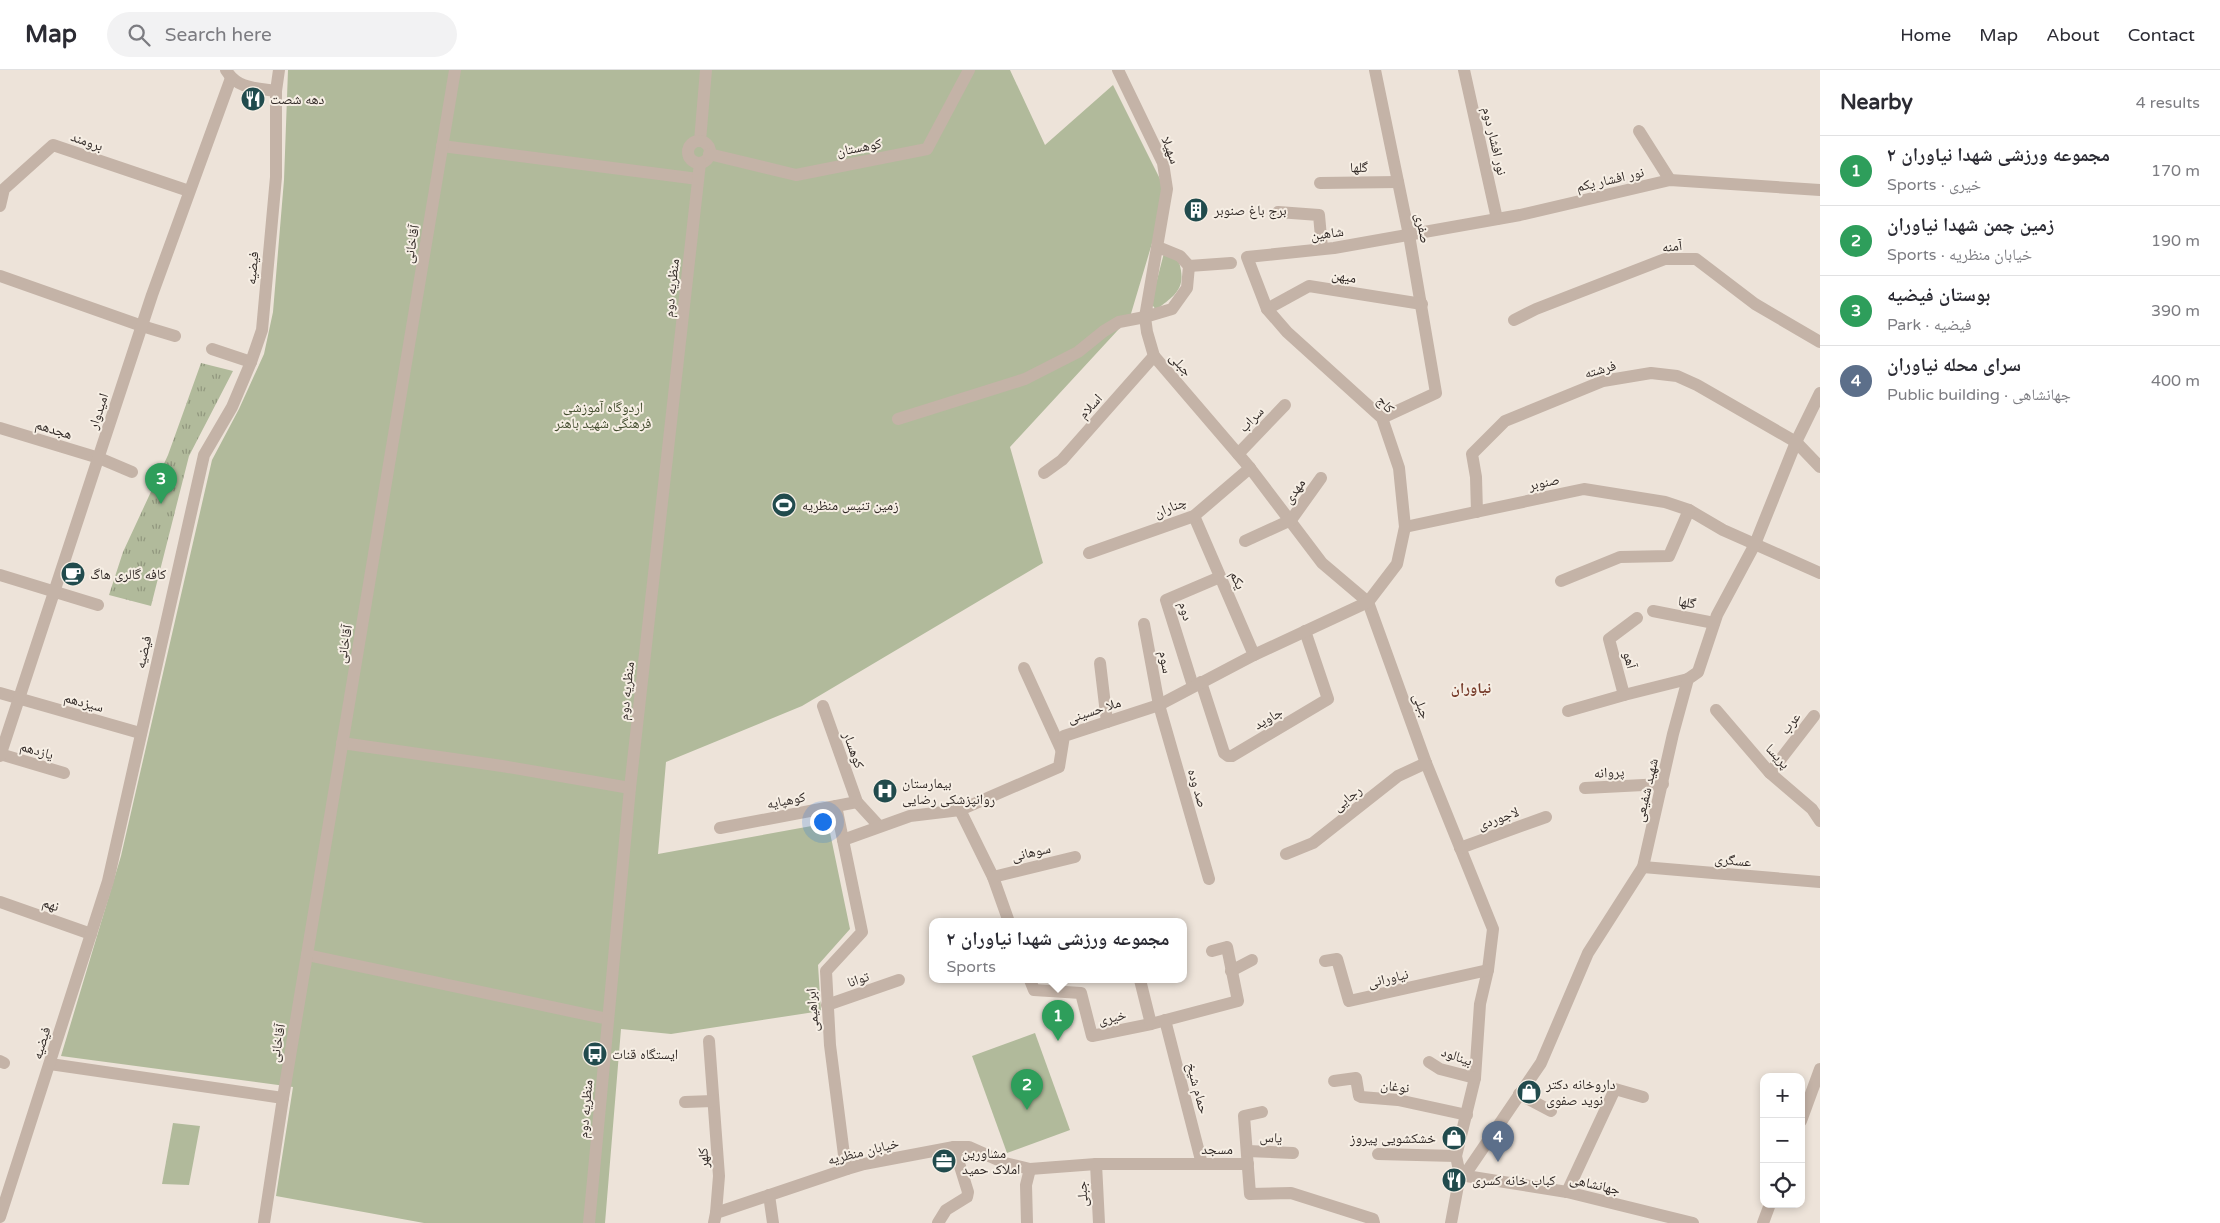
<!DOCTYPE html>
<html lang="en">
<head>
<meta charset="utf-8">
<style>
	:root { --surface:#fff; --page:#f2f2f3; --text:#2b2b33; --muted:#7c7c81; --line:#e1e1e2; --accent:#2563eb }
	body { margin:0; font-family:"Varela Round","Noto Naskh Arabic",sans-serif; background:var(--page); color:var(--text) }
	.controls { position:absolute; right:15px; bottom:15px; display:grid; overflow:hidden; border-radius:10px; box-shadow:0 2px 8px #0003 }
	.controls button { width:45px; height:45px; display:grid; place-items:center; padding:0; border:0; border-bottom:1px solid var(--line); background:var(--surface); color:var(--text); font:25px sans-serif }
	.you { position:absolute; left:822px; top:751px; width:18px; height:18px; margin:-12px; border:4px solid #fff; border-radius:50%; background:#1a73e8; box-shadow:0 0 0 8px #1a73e833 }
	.badge { display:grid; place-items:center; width:32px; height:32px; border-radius:50%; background:var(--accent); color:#fff; font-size:16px; font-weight:700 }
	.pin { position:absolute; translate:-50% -41px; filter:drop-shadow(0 1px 2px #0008) }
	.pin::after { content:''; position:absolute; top:26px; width:18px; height:15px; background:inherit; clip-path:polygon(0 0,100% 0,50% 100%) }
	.popup { position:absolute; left:929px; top:848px; width:258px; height:65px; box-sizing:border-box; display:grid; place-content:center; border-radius:10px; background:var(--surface); filter:drop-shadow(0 1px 4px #0005); font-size:16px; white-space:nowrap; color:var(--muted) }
	.popup b { font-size:19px; color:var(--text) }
	.popup::after { content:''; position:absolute; left:50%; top:100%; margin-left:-10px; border:10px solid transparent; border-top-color:var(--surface) }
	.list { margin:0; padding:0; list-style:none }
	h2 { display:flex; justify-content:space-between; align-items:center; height:65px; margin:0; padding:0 20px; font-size:21px }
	h2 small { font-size:16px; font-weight:400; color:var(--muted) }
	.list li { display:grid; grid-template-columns:32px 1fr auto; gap:15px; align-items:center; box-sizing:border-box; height:70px; padding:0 20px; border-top:1px solid var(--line) }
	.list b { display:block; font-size:19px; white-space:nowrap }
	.list p { margin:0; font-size:16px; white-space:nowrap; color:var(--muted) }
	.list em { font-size:16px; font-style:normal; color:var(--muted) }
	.icon { flex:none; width:28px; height:28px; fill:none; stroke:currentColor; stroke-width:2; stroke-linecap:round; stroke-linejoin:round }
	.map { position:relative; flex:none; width:1820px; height:1153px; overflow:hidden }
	header { display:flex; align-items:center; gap:30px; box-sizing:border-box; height:70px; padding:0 25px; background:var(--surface); border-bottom:1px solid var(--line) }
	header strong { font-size:24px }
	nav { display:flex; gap:28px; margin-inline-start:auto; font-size:18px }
	.search { width:350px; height:45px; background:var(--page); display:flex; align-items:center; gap:12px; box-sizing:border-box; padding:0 18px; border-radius:28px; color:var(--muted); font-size:19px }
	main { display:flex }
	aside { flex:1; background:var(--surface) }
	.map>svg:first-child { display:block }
	.green { fill:#b1ba9b }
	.park { fill:url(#park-tufts) }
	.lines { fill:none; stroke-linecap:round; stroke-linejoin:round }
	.street { stroke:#c4b3a7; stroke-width:12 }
	.labels { text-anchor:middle; stroke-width:4; stroke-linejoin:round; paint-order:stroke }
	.poi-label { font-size:14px; fill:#312926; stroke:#f6eee4; text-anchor:start }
	.street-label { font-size:14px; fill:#312926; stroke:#f6eee4 }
	.park-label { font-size:14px; fill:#424c2d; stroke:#f6eee4 }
	.neighbourhood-label { font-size:15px; font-weight:bold; fill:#763a29; stroke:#f6eee4 }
</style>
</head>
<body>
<header>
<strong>Map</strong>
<div class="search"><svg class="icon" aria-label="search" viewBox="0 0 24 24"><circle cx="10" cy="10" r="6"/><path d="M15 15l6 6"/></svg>Search here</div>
<nav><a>Home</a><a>Map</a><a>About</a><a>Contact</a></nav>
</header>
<main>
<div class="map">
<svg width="1820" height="1153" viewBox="0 0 1820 1153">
	<defs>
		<pattern id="park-tufts" width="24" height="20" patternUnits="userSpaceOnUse" patternTransform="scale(1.25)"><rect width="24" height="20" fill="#b1ba9b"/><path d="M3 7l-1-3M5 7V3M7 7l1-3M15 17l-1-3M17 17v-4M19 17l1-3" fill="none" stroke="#91977e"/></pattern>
	</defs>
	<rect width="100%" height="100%" fill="#ede3d9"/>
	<g class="green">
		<polygon points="288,0 1010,0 1045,75 1113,15 1167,123 1130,247 1010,377 1043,493 802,636 666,692 658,784 828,753 850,859 818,895 821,941 671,964 621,959 605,1153 424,1153 276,1126 293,1017 61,986 121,786 212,390 239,339 264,284 273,242 284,110"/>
		<path d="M1164,183l15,9c8,27 -4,33 -23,48l-5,-7z"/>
		<polygon points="1035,963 1070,1060 1007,1083 972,986"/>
		<polygon points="173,1053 200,1056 189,1115 162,1114"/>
	</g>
	<polygon class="park" points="201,293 233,301 189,386 151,536 109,525 123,482 168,385"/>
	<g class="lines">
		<g class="street">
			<path d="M226,0c11,19 30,18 50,21"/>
			<polyline points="1118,0 1163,93 1167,119 1145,247 1172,239 1187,218 1189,196 1180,186 1158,177"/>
			<polyline points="1375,0 1409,165 1436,323 1382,348"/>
			<polyline points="1464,0 1497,149"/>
			<polyline points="1639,61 1670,110"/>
			<polyline points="700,71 706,0"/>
			<circle cx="699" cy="82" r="11"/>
			<polyline points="442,76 698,109"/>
			<polyline points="709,84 796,105 927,79 969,0"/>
			<polyline points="1320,113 1398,112"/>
			<polyline points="0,136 4,119 53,75 189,121"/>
			<polyline points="1278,142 1319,145 1322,178"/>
			<polyline points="1189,196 1231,193"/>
			<polyline points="0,206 142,256 175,266"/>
			<polyline points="1267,239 1309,216 1422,234"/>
			<polyline points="1514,250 1536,239 1665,189 1696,189 1755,234 1820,272"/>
			<polyline points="212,279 251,292"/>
			<polyline points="898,349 1025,309 1078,282 1104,261 1119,252 1145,247 1147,262 1154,286 1250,398 1322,493 1368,532 1426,693 1493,859 1488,900 1480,934 1475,1008 1456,1086 1460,1105 1451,1153"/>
			<polyline points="0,358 99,388 132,402"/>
			<polyline points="1238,384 1285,335"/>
			<polyline points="1044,403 1062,390 1154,286"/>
			<polyline points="1477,442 1476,407 1472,384 1505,351 1603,311 1651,303 1677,306 1697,315 1796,372 1820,397"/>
			<polyline points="1194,446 1254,585"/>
			<polyline points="1405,457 1584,419 1665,432 1689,440 1723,460 1820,503"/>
			<polyline points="1245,471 1291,450 1321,408"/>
			<polyline points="1089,483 1194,446 1250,398"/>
			<polyline points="0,505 98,535"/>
			<polyline points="1561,511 1620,487 1669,486 1689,440"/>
			<polyline points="1653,541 1714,553"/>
			<polyline points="1144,554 1159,635 1209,809"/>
			<polyline points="1100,593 1107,652"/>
			<polyline points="1024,598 1061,679"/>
			<polyline points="1201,612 1224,683 1228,686 1232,686 1328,629 1305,561"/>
			<polyline points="1193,616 1166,530 1220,507"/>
			<polyline points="0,623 140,663"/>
			<polyline points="1624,625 1609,569 1637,548"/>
			<polyline points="823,636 857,732 879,756"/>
			<polyline points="1716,640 1770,703 1812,739 1820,751"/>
			<polyline points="1568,641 1624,625 1688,609"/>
			<polyline points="342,673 502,696 630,718"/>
			<polyline points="0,684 64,703"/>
			<polyline points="0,686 152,225 231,8"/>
			<polyline points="1770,703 1814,646"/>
			<polyline points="1585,718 1663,714"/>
			<polyline points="836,736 862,862 826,901 830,975 844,1085 847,1099"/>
			<polyline points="960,740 993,807 1009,852"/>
			<polyline points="720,758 857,732"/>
			<polyline points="843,770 910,746 960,740 1059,697 1064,666 1159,635 1254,585 1368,532 1397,494 1405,457 1399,398 1382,348 1287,262 1267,239 1247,187 1334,178 1520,145 1670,110 1820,120"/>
			<polyline points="1460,778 1546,747"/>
			<polyline points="1286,784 1313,773 1398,706 1426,693"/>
			<polyline points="1643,797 1820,812"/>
			<polyline points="993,807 1075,787"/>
			<polyline points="0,832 91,864"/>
			<polyline points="307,885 608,949"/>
			<polyline points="1325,891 1337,889 1349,931 1488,900"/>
			<polyline points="1231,901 1252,890"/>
			<polyline points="1030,910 1034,920 1081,923 1092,966 1151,954 1238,931 1227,877 1212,881"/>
			<polyline points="1140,910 1151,954"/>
			<polyline points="827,935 899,910"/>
			<polyline points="1165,950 1202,1094"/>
			<polyline points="709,971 719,1106 716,1143"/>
			<polyline points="0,991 4,993"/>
			<polyline points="1429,992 1440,999 1475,1008"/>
			<polyline points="50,994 283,1028"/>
			<polyline points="1334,1011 1356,1008 1359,1026 1361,1027 1398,1030 1467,1045"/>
			<polyline points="1519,1024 1551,1041"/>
			<polyline points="685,1032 713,1031"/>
			<polyline points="1262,1042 1244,1046 1250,1124 1291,1123 1373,1149 1374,1153"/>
			<polyline points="1801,1051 1820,999"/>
			<polyline points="1247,1081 1293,1083"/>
			<polyline points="1378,1084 1456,1086"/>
			<polyline points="1096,1094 1099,1153"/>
			<polyline points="1460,1105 1567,1122 1693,1153"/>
			<polyline points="1464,1106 1541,993 1588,883 1643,797 1673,664 1688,609 1698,602 1717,545 1755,474 1796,372 1820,323"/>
			<polyline points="1567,1122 1615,1019 1643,1027"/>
			<polyline points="769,1125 773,1153"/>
			<polyline points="0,1147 108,811 204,385 232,337 251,292 262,260 276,107 276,21 279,0"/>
			<polyline points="264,1153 283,1028 455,0"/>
			<polyline points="589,1153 630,718 700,93"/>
			<polyline points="714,1153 716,1143 847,1099 864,1094 954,1077 969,1077 1005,1093 1030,1099 1096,1094 1248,1094"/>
			<polyline points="938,1153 946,1140 967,1127 968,1122 954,1077"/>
			<polyline points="1027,1153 1026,1115 1030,1099"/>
			<polyline points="1763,1153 1770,1134"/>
		</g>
	</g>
	<defs>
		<symbol id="restaurant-disc" viewBox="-11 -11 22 22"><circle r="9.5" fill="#214b4d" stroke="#f6eee4"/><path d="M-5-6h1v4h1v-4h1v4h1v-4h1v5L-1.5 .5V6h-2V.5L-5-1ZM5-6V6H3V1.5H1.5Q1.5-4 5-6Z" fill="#fff"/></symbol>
		<symbol id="building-disc" viewBox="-11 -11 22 22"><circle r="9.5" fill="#214b4d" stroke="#f6eee4"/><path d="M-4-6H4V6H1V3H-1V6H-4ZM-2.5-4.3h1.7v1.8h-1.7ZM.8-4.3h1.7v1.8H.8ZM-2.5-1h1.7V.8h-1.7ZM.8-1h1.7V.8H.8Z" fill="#fff"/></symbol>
		<symbol id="stadium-disc" viewBox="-11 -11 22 22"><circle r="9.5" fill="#214b4d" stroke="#f6eee4"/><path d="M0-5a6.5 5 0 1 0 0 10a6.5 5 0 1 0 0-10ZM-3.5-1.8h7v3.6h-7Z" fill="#fff"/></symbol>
		<symbol id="cafe-disc" viewBox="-11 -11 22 22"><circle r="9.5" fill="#214b4d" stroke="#f6eee4"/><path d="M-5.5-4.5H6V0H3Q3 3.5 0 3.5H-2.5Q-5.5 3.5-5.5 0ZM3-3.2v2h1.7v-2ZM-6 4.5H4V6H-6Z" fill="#fff"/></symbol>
		<symbol id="hospital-disc" viewBox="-11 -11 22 22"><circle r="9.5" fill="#214b4d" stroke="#f6eee4"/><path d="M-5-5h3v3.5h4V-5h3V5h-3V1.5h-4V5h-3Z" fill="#fff"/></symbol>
		<symbol id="bus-disc" viewBox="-11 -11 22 22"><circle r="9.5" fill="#214b4d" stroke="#f6eee4"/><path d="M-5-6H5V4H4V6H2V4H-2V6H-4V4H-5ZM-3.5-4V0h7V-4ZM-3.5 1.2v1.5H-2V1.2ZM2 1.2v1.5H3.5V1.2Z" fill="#fff"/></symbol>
		<symbol id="shop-disc" viewBox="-11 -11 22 22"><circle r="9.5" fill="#214b4d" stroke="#f6eee4"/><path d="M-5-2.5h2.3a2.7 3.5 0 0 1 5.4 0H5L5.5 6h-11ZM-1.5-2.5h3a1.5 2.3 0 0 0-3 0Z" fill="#fff"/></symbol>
		<symbol id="office-disc" viewBox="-11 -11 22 22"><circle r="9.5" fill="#214b4d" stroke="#f6eee4"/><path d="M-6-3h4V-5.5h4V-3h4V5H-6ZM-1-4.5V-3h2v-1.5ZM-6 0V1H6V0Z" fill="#fff"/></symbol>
	</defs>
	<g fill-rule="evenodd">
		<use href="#restaurant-disc" x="239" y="15" width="28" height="28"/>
		<use href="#building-disc" x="1182" y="126" width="28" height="28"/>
		<use href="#stadium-disc" x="770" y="421" width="28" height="28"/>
		<use href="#cafe-disc" x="59" y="490" width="28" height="28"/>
		<use href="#hospital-disc" x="871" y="707" width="28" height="28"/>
		<use href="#bus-disc" x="581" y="970" width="28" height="28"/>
		<use href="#shop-disc" x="1515" y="1008" width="28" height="28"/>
		<use href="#shop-disc" x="1440" y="1054" width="28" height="28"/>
		<use href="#office-disc" x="930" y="1077" width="28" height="28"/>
		<use href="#restaurant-disc" x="1440" y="1096" width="28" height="28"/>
	</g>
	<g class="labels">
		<g class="poi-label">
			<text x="270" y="34">دهه شصت</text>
			<text x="1214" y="145">برج باغ صنوبر</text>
			<text x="802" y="440">زمین تنیس منظریه</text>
			<text x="90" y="509">کافه گالری هاگ</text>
			<text x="902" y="718">بیمارستان<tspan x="902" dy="16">روانپزشکی رضایی</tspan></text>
			<text x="612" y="989">ایستگاه قنات</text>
			<text x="1546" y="1019">داروخانه دکتر<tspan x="1546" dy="16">نوید صفوی</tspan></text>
			<text x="1436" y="1073" text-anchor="end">خشکشویی پیروز</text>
			<text x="962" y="1088">مشاورین<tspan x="962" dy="16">املاک حمید</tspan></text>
			<text x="1472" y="1115">کباب خانه کسری</text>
		</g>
		<g class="street-label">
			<text transform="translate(87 71) rotate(19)" y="5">برومند</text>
			<text transform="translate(1495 71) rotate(77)" y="5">نور افشار دوم</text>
			<text transform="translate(859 77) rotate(-11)" y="5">کوهستان</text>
			<text transform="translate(1171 80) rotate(69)" y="5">سهیلا</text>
			<text transform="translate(1359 97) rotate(-1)" y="5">گلها</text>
			<text transform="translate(1610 109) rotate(-13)" y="5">نور افشار یکم</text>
			<text transform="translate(1423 158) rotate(79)" y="5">صفری</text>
			<text transform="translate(1327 163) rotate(-7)" y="5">شاهین</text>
			<text transform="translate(411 174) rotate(-80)" y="5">آقاخانی</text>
			<text transform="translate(1672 176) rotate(-6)" y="5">آمنه</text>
			<text transform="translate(252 198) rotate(-85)" y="5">فیضیه</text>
			<text transform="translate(1344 206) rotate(9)" y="5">میهن</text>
			<text transform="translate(671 218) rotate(-84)" y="5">منظریه دوم</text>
			<text transform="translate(1181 294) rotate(49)" y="5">جبلی</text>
			<text transform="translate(1600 299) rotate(-16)" y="5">فرشته</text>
			<text transform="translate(1386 334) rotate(49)" y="5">کاج</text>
			<text transform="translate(1090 336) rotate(-48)" y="5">اسلام</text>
			<text transform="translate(98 341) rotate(-72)" y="5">امیدوار</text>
			<text transform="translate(1251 349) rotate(-46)" y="5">سراب</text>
			<text transform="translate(54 359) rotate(17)" y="5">هجدهم</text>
			<text transform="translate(1544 412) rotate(-12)" y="5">صنوبر</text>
			<text transform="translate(1294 421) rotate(-55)" y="5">مهدی</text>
			<text transform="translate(1170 437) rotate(-22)" y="5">چناران</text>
			<text transform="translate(1238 510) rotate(67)" y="5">یکم</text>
			<text transform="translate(1687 532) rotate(11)" y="5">گلها</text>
			<text transform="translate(1186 541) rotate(74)" y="5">دوم</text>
			<text transform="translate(344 574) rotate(-80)" y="5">آقاخانی</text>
			<text transform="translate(143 582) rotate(-77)" y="5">فیضیه</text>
			<text transform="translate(1630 590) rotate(75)" y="5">آهو</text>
			<text transform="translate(1166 592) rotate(80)" y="5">سوم</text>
			<text transform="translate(626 621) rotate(-84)" y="5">منظریه دوم</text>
			<text transform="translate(84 632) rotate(15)" y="5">سیزدهم</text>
			<text transform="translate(1422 636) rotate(70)" y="5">جبلی</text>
			<text transform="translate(1094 640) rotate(-18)" y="5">ملا حسینی</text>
			<text transform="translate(1268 648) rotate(-30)" y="5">جاوید</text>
			<text transform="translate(1790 653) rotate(-52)" y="5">عرب</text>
			<text transform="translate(37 680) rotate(16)" y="5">یازدهم</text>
			<text transform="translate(854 680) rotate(70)" y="5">کوهسار</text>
			<text transform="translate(1778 686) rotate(47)" y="5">پریسا</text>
			<text transform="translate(1609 702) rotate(-3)" y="5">پروانه</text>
			<text transform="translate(1198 718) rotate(74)" y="5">صد وده</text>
			<text transform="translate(1646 720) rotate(-77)" y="5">شهید شفیعی</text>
			<text transform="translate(1347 728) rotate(-38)" y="5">رجایی</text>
			<text transform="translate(786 730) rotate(-11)" y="5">کوهپایه</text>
			<text transform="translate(1498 748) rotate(-20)" y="5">لاجوردی</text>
			<text transform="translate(1031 782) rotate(-13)" y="5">سوهانی</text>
			<text transform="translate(1733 790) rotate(5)" y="5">عسگری</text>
			<text transform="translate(51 834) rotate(19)" y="5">نهم</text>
			<text transform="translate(1388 908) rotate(-13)" y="5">نیاورانی</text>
			<text transform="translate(858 909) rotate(-19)" y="5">توانا</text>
			<text transform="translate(812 940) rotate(-94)" y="5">ابراهیمی</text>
			<text transform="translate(1112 947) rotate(-12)" y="5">خیری</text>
			<text transform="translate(41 973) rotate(-73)" y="5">فیضیه</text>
			<text transform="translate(277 973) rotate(-80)" y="5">آقاخانی</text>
			<text transform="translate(1457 986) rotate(19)" y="5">بینالود</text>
			<text transform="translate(1395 1016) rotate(7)" y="5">نوغان</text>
			<text transform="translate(1198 1018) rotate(75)" y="5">حمام شیخ</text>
			<text transform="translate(585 1039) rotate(-85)" y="5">منظریه دوم</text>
			<text transform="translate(1271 1067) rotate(3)" y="5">یاس</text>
			<text x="1217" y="1084">مسجد</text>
			<text transform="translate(863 1081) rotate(-14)" y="5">خیابان منظریه</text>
			<text transform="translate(703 1088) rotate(-94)" y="5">کلهر</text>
			<text transform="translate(1595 1114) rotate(13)" y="5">جهانشاهی</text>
			<text transform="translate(1082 1124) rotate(-92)" y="5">جبلی</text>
		</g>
		<g class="park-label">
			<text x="603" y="342">اردوگاه آموزشی<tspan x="603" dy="16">فرهنگی شهید باهنر</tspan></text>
		</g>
		<g class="neighbourhood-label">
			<text x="1471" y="623">نیاوران</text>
		</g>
	</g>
</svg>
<div class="controls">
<button>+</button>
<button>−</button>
<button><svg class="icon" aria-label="locate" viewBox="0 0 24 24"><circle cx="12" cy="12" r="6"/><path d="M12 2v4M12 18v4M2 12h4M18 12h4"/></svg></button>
</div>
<div class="you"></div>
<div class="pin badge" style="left:1058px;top:971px;background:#2e9e5b">1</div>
<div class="popup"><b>مجموعه ورزشی شهدا نیاوران ۲</b>Sports</div>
<div class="pin badge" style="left:1027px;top:1040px;background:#2e9e5b">2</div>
<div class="pin badge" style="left:161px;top:434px;background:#2e9e5b">3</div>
<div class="pin badge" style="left:1498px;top:1092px;background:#5c6f8a">4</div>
</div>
<aside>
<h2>Nearby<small>4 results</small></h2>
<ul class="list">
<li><span class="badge" style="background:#2e9e5b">1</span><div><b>مجموعه ورزشی شهدا نیاوران ۲</b><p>Sports · خیری</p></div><em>170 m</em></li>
<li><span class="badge" style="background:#2e9e5b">2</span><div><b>زمین چمن شهدا نیاوران</b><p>Sports · خیابان منظریه</p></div><em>190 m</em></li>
<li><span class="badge" style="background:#2e9e5b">3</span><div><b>بوستان فیضیه</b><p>Park · فیضیه</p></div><em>390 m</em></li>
<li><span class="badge" style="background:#5c6f8a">4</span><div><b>سرای محله نیاوران</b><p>Public building · جهانشاهی</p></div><em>400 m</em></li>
</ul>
</aside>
</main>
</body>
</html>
